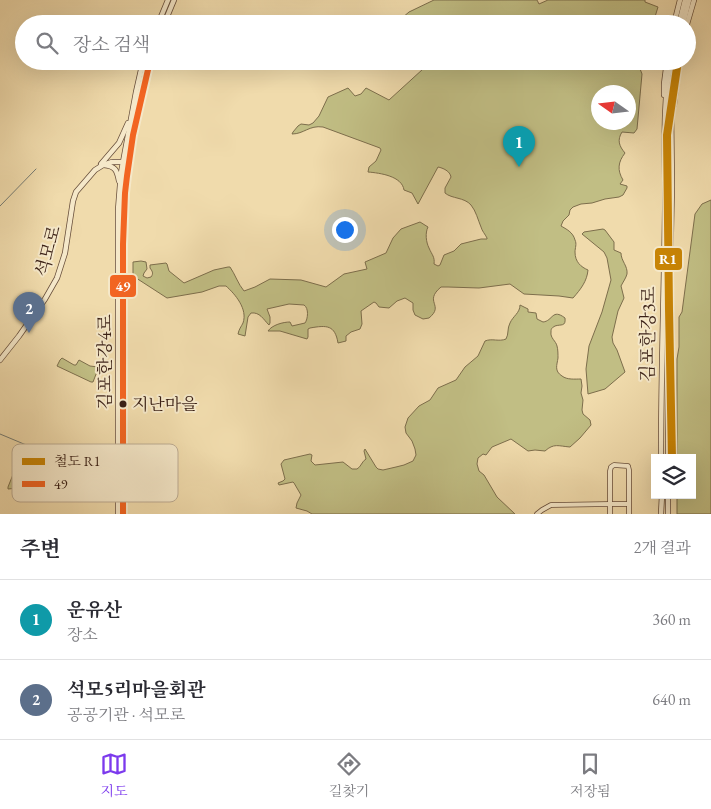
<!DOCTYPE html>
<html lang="ko">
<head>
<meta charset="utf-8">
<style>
	:root { --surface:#fff; --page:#f7f7f7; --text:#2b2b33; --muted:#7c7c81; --line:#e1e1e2; --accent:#7c3aed }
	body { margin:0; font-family:"EB Garamond","Noto Serif KR",serif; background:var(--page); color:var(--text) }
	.controls { position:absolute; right:15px; bottom:15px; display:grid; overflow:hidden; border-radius:0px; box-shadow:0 5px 20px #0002 }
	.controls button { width:45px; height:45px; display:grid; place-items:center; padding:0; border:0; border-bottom:1px solid var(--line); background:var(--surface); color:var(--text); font:25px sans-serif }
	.compass { position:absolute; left:591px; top:85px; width:45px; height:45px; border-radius:50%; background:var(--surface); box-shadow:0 5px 20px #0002; rotate:284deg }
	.you { position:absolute; left:344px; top:229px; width:18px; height:18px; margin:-12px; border:4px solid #fff; border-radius:50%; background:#1a73e8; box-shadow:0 0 0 8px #1a73e833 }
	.badge { display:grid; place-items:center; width:32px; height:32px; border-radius:50%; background:var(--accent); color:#fff; font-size:16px; font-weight:700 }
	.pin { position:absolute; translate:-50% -41px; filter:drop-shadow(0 1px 2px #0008) }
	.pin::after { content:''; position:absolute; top:26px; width:18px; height:15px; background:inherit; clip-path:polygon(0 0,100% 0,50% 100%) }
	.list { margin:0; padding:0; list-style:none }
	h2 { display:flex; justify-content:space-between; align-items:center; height:65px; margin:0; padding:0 20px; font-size:21px }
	h2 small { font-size:16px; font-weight:400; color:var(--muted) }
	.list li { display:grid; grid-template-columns:32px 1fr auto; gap:15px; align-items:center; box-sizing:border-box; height:80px; padding:0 20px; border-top:1px solid var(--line) }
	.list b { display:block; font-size:19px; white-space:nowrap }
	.list p { margin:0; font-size:16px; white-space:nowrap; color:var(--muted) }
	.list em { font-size:16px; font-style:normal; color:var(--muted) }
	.icon { flex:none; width:28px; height:28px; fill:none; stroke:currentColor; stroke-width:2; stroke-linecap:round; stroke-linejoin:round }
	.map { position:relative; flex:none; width:711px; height:514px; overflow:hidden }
	.search { position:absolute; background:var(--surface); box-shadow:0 5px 20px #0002; left:15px; right:15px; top:15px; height:55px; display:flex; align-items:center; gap:12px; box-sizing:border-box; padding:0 18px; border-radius:28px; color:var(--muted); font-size:19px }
	.sheet { height:225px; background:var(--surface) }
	nav { display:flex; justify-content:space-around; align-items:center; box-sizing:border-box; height:70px; border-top:1px solid var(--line); background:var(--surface); font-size:14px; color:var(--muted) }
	nav a { display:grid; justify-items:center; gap:2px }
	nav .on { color:var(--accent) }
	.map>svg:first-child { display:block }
	.green { fill:#c1be84; stroke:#7d6e4c; fill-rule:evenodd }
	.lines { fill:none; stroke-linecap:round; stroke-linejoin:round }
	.stream { stroke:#757b73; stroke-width:1 }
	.minor-casing { stroke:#674e3b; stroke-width:5.5 }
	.tertiary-casing { stroke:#674e3b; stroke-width:6 }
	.minor { stroke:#f5e8c9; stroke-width:4 }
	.tertiary { stroke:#f5e8c9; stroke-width:4.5 }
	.bus-1-casing { stroke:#f5e8c9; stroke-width:10 }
	.bus-1 { stroke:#f26522; stroke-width:6 }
	.rail-1-casing { stroke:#f5e8c9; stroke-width:11 }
	.rail-1 { stroke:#c88405; stroke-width:8 }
	.bus-dot { fill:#391f15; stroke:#f5e8c9; stroke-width:2 }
	.labels { text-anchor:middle; stroke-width:4; stroke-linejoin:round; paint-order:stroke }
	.bus-label { font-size:17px; fill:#391f15; stroke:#f5e8c9; text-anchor:start }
	.street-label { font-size:18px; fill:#391f15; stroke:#f5e8c9 }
	.key { fill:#f5e8c9; stroke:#bdac93; stroke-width:1 }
	.key-label { font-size:14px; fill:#391f15 }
	.line-badge { stroke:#f5e8c9; stroke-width:2 }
	.badge-label { font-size:14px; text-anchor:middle; font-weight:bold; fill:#fff }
</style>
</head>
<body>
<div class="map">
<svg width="711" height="514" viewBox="0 0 711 514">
	<rect width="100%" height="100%" fill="#f0dbac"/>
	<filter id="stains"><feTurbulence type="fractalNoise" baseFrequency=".004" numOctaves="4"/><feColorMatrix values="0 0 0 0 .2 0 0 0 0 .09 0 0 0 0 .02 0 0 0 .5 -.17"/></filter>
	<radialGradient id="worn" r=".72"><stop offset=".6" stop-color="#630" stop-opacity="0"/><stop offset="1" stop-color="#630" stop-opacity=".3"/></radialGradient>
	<g class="green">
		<polygon points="434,0 537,0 539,4 548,0 645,0 645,2 658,7 654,20 656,24 426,24 407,21 400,24 395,24 409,12"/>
		<path d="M394,61h243l5,13 -5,55 -3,4 -12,-1c-5,8 -3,14 3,21 -7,9 -8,17 -2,27l-3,4 7,2v2l-4,7 -4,2 -14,2 -13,4 -11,1 -8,3 -3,3 -1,5 -6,6 -2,5c5,3 12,6 14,14 2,4 0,8 0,12 0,10 6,15 13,18 -1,11 -7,19 -15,28l-14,-2 -35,-2 -14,-10 -31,4 -31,-1h-7c-18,15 4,18 -12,31l-6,1 -8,-4 -2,-5v-7l-8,-5 -8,3 -8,7 -10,-1 -3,-4 -2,-1 -13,9 1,13 -2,5 -9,3 -5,4v5l-8,2c-3,-18 -11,-18 -28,-15l-2,1v8l-1,2 -27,-8h-12c4,-6 15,-9 22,-9l2,4 13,-3c3,-4 4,-15 -1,-18l-15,-1 -22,5 3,8v6l-1,2c-6,-6 -9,-13 -18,-12l-3,4 -3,19 -7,-2c1,-5 3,-7 5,-11 5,-14 -8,-29 -17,-37h-7l-17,6 -35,6 -34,-22v-14l8,-1 5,1 1,7 -3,4 -1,3 4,2 4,-1c3,-4 1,-6 -1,-9v-3l16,-2 1,1 2,7 15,12 30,-13 14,-3h2c5,7 8,17 14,24l11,-4 15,-8 31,1 25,7 18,-13 23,-5 -2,-7 21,-9 7,-15 8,-9 19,-7 8,5c-3,6 -2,15 1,21 3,7 6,9 5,16l4,2 2,-1 4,-10 10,-4 7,-7 20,-5h6v-1c-2,-4 -5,-7 -6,-11 -3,-7 -5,-16 -10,-22 -7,-8 -19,-6 -26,-12v-5l6,-11c-1,-6 -8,-9 -13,-10l-20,37 -6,-11 -8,-3c-2,-14 -24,-17 -36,-18l1,-5 7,-6 5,-11 -1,-2 -57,-21c-14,-2 -19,7 -31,7l1,-2 5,-6 3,-2 8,1 4,-2 6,-7 9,-19 20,-9 7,8 6,-2 5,-6 23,12 34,-31 -4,-2 -26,-3 -1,-1zM598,92h30v30h-30z"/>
		<polygon points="711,200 711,514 677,514 677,495 692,495 692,458 677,458 677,359 679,347 679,317 682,312 695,214 702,204"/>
		<path d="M603,229l2,1 9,12v8l7,3c0,8 7,13 6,21 -1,4 -4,8 -6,12l3,12 -6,13 -6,26 1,6 4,7 8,22 -20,17 -17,5 -2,-25 3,-23 13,-34 9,-32 -4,-22 -3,-6 -22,-18 2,-2z"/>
		<path d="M520,305l8,4v3l8,1 1,6 6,3c10,-1 9,-14 22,-4 1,9 -4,6 -10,8 -3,2 -4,2 -4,6 -1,6 5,9 6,14 1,3 1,9 1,12 -1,7 -4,13 4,18 5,4 13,3 19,3l1,7 -1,7 2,7 -1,10 1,4 7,6 1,5 -11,13 -10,9c-12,-1 -16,-4 -25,4l-10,-1 -7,1 -17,-12 -19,8 -6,8 -3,-1 -5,4 -1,6 2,7 5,4 13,22 18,17h-203l-5,-3 -11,-3 1,-5 4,-8 -7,-12 -1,-1 -14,3 -1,-2 5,-2 2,-2 -4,-15 3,-4 26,-6 2,1 -1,6 4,4 28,-3 9,7h5c4,-2 5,-8 9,-10l-2,-8 1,-2 11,18 2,2 5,1 13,-3 8,-2 9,-4 3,-6 -1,-6 -3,-8 -6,-8 -1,-6 3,-9 11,-12 11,-6 8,-12 18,-8 9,-13 13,-11 7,-15c7,-3 14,1 21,-2 3,-5 1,-11 4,-16 3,-7 10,-10 10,-18z"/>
		<polygon points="62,358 74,365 76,365 79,360 90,366 98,367 98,369 93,382 91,382 57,366 60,360"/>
		<polygon points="14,472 24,475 24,478 19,488 8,489 8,487"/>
	</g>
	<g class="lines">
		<g class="stream">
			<polyline points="0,206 36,169"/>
			<polyline points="0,434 105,478"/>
		</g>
		<defs>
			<g id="minor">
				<polyline points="629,504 610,504 610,471 611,467 614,465 628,466 629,470 629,514"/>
				<polyline points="537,514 542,510 551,505 610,504 610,514"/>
			</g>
			<g id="tertiary">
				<polyline points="158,24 168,0"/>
				<polyline points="164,24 174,0"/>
				<polyline points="674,24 680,0"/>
				<polyline points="679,24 685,0"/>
				<polyline points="683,24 689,0"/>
				<polyline points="687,24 694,0"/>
				<polyline points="664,95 664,84 667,61"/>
				<polyline points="674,105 679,61"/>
				<polyline points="101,164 119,143 128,123"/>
				<path d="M104,165c11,1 13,5 15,16"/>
				<polyline points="0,360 19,336 45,299 57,278 65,253 73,201 76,192 95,170 103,165 112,162 123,162"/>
				<path d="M661,458c0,-83 3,-166 4,-248 1,-50 -4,-100 6,-149"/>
				<polyline points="668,458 668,375 672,186 671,100 675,61"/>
				<polyline points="668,495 668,514"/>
				<polyline points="118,514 118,210 121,173 136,92 143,61"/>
				<polyline points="123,514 123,244 125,193 127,176 133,135 150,61"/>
				<polyline points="661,514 662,495"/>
			</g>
		</defs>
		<use href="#minor" class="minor-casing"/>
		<use href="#tertiary" class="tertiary-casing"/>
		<use href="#minor" class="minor"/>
		<use href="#tertiary" class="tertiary"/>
		<defs>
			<polyline id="bus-1" points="123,514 123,244 125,193 127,176 133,135 150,61"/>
		</defs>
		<use href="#bus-1" class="bus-1-casing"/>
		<use href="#bus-1" class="bus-1"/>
		<defs>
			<polyline id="rail-1" points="672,458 669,309 667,135 678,61"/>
		</defs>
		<use href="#rail-1" class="rail-1-casing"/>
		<use href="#rail-1" class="rail-1"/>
	</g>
	<circle class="bus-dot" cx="123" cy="404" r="4.5"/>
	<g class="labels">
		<g class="bus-label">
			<text x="132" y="410">지난마을</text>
		</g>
		<g class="street-label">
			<text transform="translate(48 251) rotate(-75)" y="6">석모로</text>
			<text transform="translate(648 334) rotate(-89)" y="6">김포한강3로</text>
			<text transform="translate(105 362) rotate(-90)" y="6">김포한강4로</text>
		</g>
	</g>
	<rect x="12" y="444" width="166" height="58" rx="8" class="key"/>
	<rect x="22" y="458" width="23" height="7" fill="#c88405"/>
	<rect x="22" y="481" width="23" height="6" fill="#f26522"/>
	<g class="key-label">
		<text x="54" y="466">철도 R1</text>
		<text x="54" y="489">49</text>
	</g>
	<g class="line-badge">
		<rect x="654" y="247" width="29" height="24" rx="5" fill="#c88405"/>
		<rect x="109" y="274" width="28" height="24" rx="5" fill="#f26522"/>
	</g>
	<g class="badge-label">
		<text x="668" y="264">R1</text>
		<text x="123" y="291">49</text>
	</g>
	<rect width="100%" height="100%" filter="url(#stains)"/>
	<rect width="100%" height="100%" fill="url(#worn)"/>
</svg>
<div class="controls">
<button><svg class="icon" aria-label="layers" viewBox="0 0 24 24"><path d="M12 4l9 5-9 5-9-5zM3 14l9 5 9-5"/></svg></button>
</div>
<svg class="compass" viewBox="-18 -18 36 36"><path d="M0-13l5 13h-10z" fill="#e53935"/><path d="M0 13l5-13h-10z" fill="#7c7c81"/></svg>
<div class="you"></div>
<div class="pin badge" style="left:519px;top:167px;background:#0f9aa8">1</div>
<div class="pin badge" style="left:29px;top:333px;background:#5c6f8a">2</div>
<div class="search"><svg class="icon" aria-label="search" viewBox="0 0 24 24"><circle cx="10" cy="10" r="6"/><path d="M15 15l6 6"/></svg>장소 검색</div>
</div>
<section class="sheet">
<h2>주변<small>2개 결과</small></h2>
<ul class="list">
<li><span class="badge" style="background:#0f9aa8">1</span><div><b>운유산</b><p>장소</p></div><em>360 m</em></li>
<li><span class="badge" style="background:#5c6f8a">2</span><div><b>석모5리마을회관</b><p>공공기관 · 석모로</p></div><em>640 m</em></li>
</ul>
</section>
<nav>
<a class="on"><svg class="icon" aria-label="map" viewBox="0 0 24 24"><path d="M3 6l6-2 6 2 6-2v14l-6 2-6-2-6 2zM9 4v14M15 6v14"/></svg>지도</a>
<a><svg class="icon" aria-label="directions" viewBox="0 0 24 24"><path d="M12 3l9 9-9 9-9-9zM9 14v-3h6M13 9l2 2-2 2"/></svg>길찾기</a>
<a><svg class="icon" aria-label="saved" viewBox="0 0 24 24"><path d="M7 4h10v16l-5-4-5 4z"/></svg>저장됨</a>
</nav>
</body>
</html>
